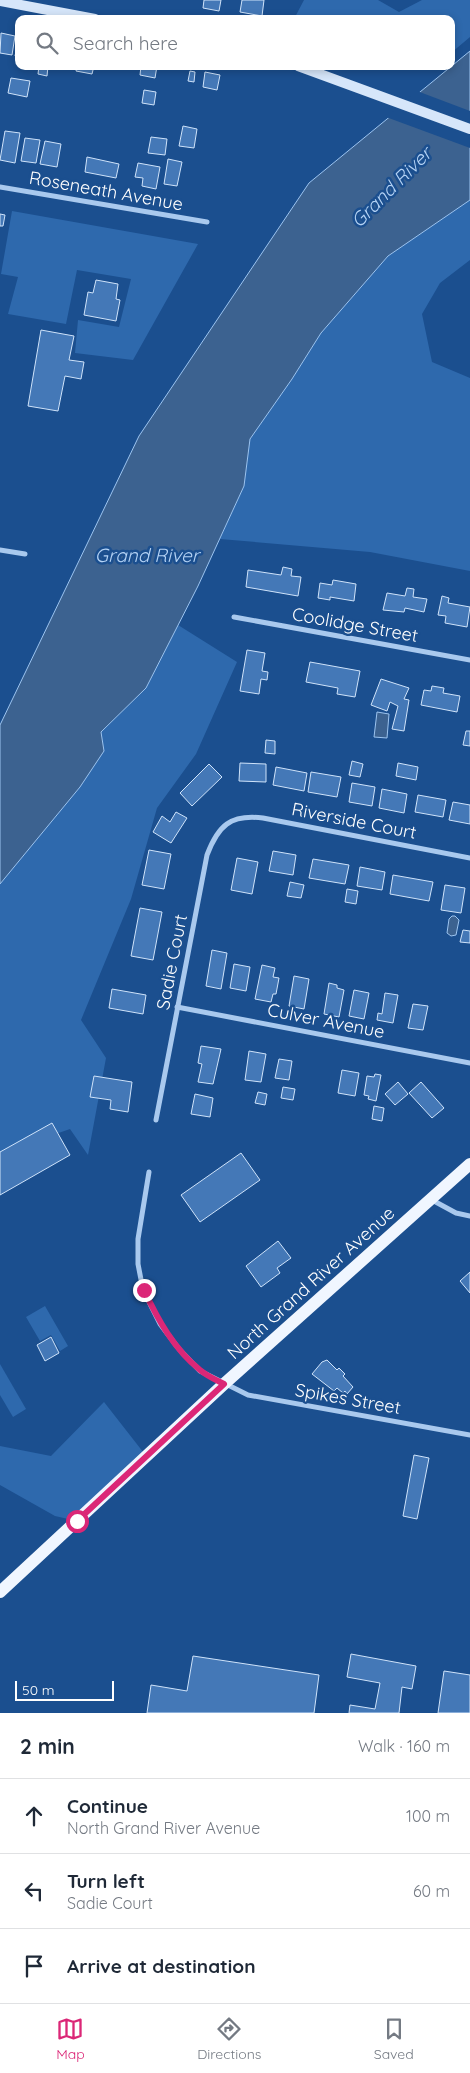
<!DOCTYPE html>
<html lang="en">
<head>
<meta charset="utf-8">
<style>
	:root { --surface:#fff; --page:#f2f2f3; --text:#1f2937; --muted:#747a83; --line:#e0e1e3; --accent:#db2777 }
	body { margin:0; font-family:Quicksand,sans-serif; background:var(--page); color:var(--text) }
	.scale { position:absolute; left:15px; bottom:12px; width:99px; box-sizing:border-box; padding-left:5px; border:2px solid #fff; border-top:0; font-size:14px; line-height:18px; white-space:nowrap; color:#fff; -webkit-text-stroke:4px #1b4f8f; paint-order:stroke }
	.stop { position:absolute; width:15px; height:15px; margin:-11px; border:4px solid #db2777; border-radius:50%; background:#fff }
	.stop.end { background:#db2777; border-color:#fff; box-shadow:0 1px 5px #0008 }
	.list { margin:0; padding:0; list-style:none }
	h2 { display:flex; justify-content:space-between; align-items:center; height:65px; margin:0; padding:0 20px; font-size:21px }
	h2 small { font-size:16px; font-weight:400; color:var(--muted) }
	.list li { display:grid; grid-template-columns:32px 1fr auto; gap:15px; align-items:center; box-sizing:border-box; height:75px; padding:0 20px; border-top:1px solid var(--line) }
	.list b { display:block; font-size:19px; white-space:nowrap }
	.list p { margin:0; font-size:16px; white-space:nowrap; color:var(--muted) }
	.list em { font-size:16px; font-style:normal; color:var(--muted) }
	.icon { flex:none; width:28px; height:28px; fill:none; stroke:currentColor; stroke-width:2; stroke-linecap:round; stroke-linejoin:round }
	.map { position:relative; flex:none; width:470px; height:1713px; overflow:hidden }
	.search { position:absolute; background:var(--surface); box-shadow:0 2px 8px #0003; left:15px; right:15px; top:15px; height:55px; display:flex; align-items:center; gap:12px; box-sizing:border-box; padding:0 18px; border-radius:10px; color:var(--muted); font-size:19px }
	.sheet { height:290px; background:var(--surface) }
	nav { display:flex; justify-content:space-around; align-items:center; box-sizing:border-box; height:70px; border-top:1px solid var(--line); background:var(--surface); font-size:14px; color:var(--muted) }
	nav a { display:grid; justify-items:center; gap:2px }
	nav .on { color:var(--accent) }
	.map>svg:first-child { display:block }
	.green { fill:#2e69ad }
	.water { fill:#3c6290; stroke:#9cc4f0 }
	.pier { fill:#1b4f8f }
	.building { fill:#4478b7; stroke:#cfe3fa }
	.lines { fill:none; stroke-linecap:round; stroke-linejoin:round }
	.street { stroke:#a9c9ee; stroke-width:5 }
	.secondary { stroke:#d6e6fa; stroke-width:10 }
	.primary { stroke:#f0f6ff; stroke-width:12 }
	.route { stroke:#db2777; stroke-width:6 }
	.labels { text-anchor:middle; stroke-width:5; stroke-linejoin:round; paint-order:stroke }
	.street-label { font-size:18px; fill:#fff; stroke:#1b4f8f }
	.water-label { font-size:19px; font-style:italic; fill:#b5d3f5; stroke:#1b4f8f }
</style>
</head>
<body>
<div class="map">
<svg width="470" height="1713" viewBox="0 0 470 1713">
	<rect width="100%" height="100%" fill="#1b4f8f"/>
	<g class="green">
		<polygon points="304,0 378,0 399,12 422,0 470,0 470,37 451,53 451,19 294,19"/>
		<polygon points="470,200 470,260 440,283 422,314 432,362 470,378 470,571 370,552 220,539 244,486 250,439 292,379 321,333 388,256"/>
		<polygon points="12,211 198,244 133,360 75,353 78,320 119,327 131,279 77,270 66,324 8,314 18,277 1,274"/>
		<polygon points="178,625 237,662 196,754 157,808 131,899 81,1020 106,1058 88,1155 70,1129 30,1143 0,1159 0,884 80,787 104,751 101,732 146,688"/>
		<polygon points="45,1306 68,1346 60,1351 51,1335 40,1341 26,1317"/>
		<polygon points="0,1364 26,1409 13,1417 0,1395"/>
		<polygon points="104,1402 147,1457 77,1521 55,1516 0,1485 0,1446 51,1456"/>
	</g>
	<g class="water">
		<polygon points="470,51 470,200 388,256 321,333 292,379 250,439 244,486 198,586 146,688 101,732 104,751 80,787 0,884 0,725 139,436 309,183"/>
		<polygon points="377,712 389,714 387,738 374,737"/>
		<polygon points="452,916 455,916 459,920 456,935 451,936 447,933 449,919"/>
	</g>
	<polygon class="pier" points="417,91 470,111 470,148 386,117"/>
	<g class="building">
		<polygon points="204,0 221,0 219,11 203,8"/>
		<polygon points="242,0 264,0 262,16 240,12"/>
		<polygon points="1,33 15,36 12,55 0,53"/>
		<polygon points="19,37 19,57 15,56"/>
		<polygon points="39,66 48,66 47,76 38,74"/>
		<polygon points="56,66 72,66 71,69"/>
		<polygon points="77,66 94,66 92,74 76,71"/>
		<polygon points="141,66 157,66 155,78 140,75"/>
		<polygon points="190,71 195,72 194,82 188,81"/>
		<polygon points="205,72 220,75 217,90 203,87"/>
		<polygon points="11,78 30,81 27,97 8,93"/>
		<polygon points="144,90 156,92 154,105 142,103"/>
		<polygon points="183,126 197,129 194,148 179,146"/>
		<polygon points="5,131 20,133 15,163 0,160"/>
		<polygon points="151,137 167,139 165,155 148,153"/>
		<polygon points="25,138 40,140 36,163 21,161"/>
		<polygon points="45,141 61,144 57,167 40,164"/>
		<polygon points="87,157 119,164 116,178 85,172"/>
		<polygon points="168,159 182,162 177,186 164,184"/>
		<polygon points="138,163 160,167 156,189 142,186 143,178 135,177"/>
		<polygon points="0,214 5,215 3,226 0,226"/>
		<polygon points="96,280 118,284 116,299 120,300 116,321 84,315 88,292 93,293"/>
		<polygon points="41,330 74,336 69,360 84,362 81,379 65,376 58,411 28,406"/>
		<polygon points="283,567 292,569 291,576 301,577 298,596 246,587 248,570 281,575"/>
		<polygon points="333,580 356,584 354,601 330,597 330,600 318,598 320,583 332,585"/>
		<polygon points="407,588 414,589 413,597 427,599 424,612 405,608 404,612 383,610 387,593 405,596"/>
		<polygon points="442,596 449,598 448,603 470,607 467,627 445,623 446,616 438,615"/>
		<polygon points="247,650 265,653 262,671 268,672 267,680 261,679 259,694 240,691"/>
		<polygon points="310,662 360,671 355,697 337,694 338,688 306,682"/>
		<polygon points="381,679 409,688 404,699 409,700 404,731 392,729 398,706 390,702 387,711 371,705"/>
		<polygon points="432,686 444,688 443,693 460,696 457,712 421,705 424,690 431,691"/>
		<polygon points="466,731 470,731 470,746 463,745"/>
		<polygon points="266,740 275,741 275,754 265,753"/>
		<polygon points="352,761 363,764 360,777 349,775"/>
		<polygon points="240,763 266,764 266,782 239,781"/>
		<polygon points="398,763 418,767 416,780 396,776"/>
		<polygon points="209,764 222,777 192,806 180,793"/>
		<polygon points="276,767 307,773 304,791 273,785"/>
		<polygon points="311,772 341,777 337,797 308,792"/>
		<polygon points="352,783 375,787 372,806 349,802"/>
		<polygon points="382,789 407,794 404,813 379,808"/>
		<polygon points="418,795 446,800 443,817 415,812"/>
		<polygon points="453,802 470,805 470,824 449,820"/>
		<polygon points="176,812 187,818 171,843 153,832 162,816 170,822"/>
		<polygon points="149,850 171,854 164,889 142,885"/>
		<polygon points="273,851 296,855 293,875 269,871"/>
		<polygon points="237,858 258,862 252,894 231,890"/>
		<polygon points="313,859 349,865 345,884 309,878"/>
		<polygon points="360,867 385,872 382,890 357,886"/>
		<polygon points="393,875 433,882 429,901 390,894"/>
		<polygon points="290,882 304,885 301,898 287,896"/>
		<polygon points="445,885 465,888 461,913 441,910"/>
		<polygon points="347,889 358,891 356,904 345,902"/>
		<polygon points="140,908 162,912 153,960 131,956"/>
		<polygon points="463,930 470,931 470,943 460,942"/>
		<polygon points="212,950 227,953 221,989 206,986"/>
		<polygon points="234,964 250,967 246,991 230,988"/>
		<polygon points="262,965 275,968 273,977 279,978 276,994 273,994 271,1002 255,999"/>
		<polygon points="294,976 309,979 304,1009 289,1006"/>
		<polygon points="329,983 337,985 337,988 344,990 339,1017 324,1014"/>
		<polygon points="112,989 146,995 143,1014 109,1008"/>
		<polygon points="354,990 369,993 364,1019 349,1016"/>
		<polygon points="385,993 398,995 393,1023 377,1020 378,1013 382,1014"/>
		<polygon points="413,1004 428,1006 423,1030 408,1028"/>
		<polygon points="201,1046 221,1049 213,1084 198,1082 202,1064 198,1063"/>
		<polygon points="249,1051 266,1054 261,1082 245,1080"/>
		<polygon points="279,1059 292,1061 289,1080 275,1078"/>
		<polygon points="342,1070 359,1073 355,1096 338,1093"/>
		<polygon points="375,1074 381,1075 376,1101 368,1099 369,1096 364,1095 367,1076 374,1077"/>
		<polygon points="94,1076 132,1082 128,1112 110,1109 111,1100 90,1097"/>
		<polygon points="398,1082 408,1094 395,1105 385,1094"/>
		<polygon points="421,1082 444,1108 432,1118 409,1093"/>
		<polygon points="283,1087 295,1089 293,1100 281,1098"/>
		<polygon points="258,1092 267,1094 265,1105 255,1103"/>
		<polygon points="195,1094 213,1098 210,1117 191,1114"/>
		<polygon points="374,1106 384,1108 382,1121 372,1119"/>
		<polygon points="52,1123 70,1155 0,1195 0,1152"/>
		<polygon points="241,1153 260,1180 200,1222 181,1195"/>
		<polygon points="278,1241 291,1258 277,1268 280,1273 261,1287 246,1266"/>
		<polygon points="470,1272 470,1293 460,1281"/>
		<polygon points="51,1337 59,1353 45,1361 37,1345"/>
		<polygon points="327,1360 337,1370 339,1368 345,1374 343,1376 353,1387 347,1394 345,1391 343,1393 337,1388 334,1391 312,1374 322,1362"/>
		<polygon points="414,1455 429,1458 417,1519 403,1516"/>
		<polygon points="351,1654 416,1666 412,1689 402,1687 399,1713 349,1713 350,1705 375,1709 380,1683 347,1677"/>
		<polygon points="193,1656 319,1675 314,1713 147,1713 151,1685 187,1691"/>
		<polygon points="444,1671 470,1675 470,1713 438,1713"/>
	</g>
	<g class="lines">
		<g class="street">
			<polyline points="0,187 207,222"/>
			<polyline points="0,550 25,554"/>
			<polyline points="234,617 470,660"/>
			<polyline points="177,1007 470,1063"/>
			<path d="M156,1120l51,-265c11,-29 23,-41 56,-37l207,40"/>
			<polyline points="149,1172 138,1239 138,1264 143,1290 160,1324 179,1349 200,1371 248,1395 470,1435"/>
			<polyline points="432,1200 456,1213 470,1216"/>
		</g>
		<g class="secondary">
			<polyline points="0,1 95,19"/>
			<polyline points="298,66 470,129"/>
		</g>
		<polyline class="primary" points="0,1592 224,1384 470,1164"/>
	</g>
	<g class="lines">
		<path class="route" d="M77,1521l147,-137c-8,-4 -17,-8 -24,-14 -26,-21 -42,-50 -56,-80"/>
	</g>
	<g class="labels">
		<g class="street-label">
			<text transform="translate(106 191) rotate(10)" y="6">Roseneath Avenue</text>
			<text transform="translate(355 625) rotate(10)" y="6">Coolidge Street</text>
			<text transform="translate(354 821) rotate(11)" y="6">Riverside Court</text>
			<text transform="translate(172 962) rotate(-79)" y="6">Sadie Court</text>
			<text transform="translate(326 1021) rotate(11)" y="6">Culver Avenue</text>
			<text transform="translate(311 1283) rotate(-42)" y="6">North Grand River Avenue</text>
			<text transform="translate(348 1399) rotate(10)" y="6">Spikes Street</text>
		</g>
		<g class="water-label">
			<text transform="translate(391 187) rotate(-45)" y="7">Grand River</text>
			<text x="147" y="562">Grand River</text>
		</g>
	</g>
</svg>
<div class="scale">50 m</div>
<div class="stop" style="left:77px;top:1521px"></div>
<div class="stop end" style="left:144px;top:1290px"></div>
<div class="search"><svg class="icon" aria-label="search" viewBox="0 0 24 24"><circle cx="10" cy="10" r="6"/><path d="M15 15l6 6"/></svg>Search here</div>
</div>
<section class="sheet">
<h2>2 min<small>Walk · 160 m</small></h2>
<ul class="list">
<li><svg class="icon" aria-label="ahead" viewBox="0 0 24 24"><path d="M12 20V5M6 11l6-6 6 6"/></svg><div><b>Continue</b><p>North Grand River Avenue</p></div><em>100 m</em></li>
<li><svg class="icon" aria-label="left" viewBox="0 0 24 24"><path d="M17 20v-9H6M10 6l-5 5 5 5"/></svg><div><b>Turn left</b><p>Sadie Court</p></div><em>60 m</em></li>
<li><svg class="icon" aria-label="arrive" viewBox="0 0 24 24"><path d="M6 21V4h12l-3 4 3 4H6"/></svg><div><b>Arrive at destination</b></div></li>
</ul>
</section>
<nav>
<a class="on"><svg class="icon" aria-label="map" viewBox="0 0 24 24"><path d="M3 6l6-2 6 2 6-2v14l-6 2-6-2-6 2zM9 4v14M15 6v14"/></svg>Map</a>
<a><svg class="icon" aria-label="directions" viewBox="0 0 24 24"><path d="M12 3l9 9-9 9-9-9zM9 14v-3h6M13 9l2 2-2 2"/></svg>Directions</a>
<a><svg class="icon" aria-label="saved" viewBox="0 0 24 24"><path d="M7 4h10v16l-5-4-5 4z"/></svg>Saved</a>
</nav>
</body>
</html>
